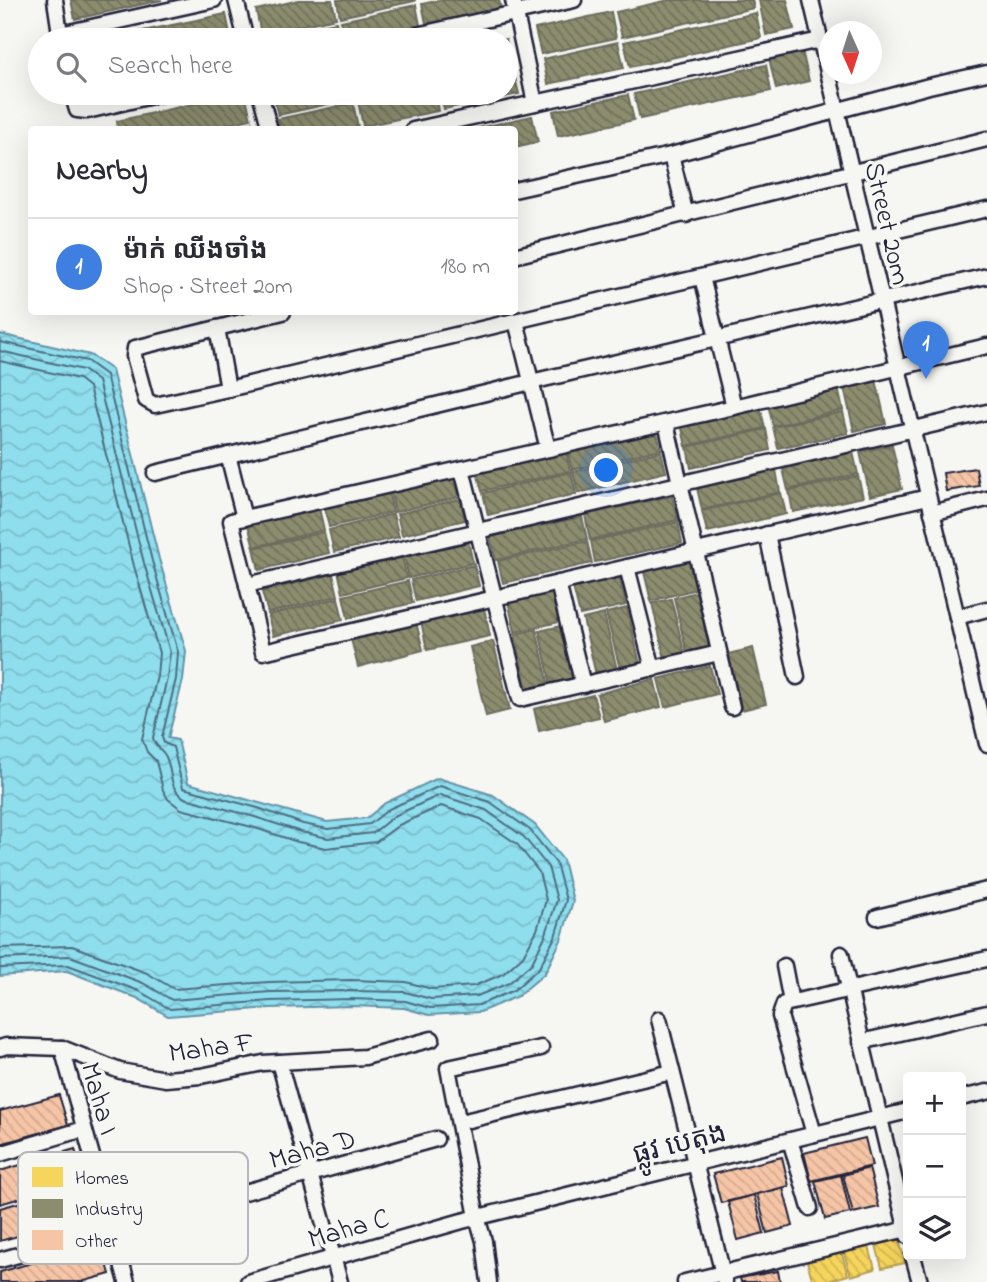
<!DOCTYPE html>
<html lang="en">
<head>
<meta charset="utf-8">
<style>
	:root { --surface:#fff; --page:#f2f2f3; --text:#2b2b33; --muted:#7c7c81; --line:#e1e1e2; --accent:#1f6fb2 }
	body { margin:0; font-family:"Indie Flower","Noto Sans Khmer",sans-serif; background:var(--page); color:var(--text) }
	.controls { position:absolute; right:21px; bottom:21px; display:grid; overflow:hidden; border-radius:7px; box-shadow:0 7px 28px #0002 }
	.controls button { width:63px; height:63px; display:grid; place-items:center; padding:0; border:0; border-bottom:2px solid var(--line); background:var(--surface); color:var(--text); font:35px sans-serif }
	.compass { position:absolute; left:819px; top:21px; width:63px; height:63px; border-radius:50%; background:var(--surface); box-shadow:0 7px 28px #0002; rotate:177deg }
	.you { position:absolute; left:607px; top:471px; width:24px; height:24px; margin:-18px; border:5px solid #fff; border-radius:50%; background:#1a73e8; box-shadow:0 0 0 10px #1a73e833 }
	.badge { display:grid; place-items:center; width:46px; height:46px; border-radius:50%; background:var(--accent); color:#fff; font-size:23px; font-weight:700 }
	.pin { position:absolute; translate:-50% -58px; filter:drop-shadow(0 2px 4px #0008) }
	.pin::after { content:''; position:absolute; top:37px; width:24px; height:21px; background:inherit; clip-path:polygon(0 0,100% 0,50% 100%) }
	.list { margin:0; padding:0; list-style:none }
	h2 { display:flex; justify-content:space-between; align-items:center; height:91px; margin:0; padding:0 28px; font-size:30px }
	h2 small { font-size:23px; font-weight:400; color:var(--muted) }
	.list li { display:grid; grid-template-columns:46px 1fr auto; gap:21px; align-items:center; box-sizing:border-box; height:98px; padding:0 28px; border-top:2px solid var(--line) }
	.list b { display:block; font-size:26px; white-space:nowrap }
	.list p { margin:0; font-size:23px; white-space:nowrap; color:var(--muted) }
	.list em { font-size:23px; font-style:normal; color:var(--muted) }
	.icon { flex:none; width:38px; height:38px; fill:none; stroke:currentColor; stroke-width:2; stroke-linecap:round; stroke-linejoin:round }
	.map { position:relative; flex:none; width:987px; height:1282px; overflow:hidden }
	.search { position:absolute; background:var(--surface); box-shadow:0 7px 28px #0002; left:28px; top:28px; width:490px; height:77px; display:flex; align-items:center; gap:18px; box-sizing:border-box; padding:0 24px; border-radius:38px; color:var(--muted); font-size:26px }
	.panel { position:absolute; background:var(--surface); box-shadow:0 7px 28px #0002; left:28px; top:126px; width:490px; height:189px; border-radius:7px }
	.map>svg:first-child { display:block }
	.water { fill:url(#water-waves); stroke:#6393a6; stroke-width:2 }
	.homes { fill:url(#homes-back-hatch); stroke:#b69f52; stroke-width:2 }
	.industry { fill:url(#industry-back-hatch); stroke:#6c6c5f; stroke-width:2 }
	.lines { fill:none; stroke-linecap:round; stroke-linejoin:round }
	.shore { stroke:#4e6d82; stroke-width:2 }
	.building { fill:url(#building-back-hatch); stroke:#22223b; stroke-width:2 }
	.minor-casing { stroke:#22223b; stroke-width:19 }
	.minor { stroke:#f6f6f2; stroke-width:14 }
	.labels { text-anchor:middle; stroke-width:7; stroke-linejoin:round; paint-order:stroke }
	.street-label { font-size:28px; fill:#22223b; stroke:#f6f6f2 }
	.key { fill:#f6f6f2; stroke:#b6b6bb; stroke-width:2 }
	.key-label { font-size:19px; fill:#22223b }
</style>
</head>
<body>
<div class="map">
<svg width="987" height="1282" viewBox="0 0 987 1282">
	<defs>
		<pattern id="water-waves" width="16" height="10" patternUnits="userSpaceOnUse" patternTransform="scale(1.75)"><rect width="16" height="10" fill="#8fdeed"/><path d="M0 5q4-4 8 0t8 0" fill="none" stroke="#7bbecc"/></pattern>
		<pattern id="homes-back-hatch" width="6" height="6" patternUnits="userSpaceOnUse" patternTransform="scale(1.75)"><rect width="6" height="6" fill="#f6d55c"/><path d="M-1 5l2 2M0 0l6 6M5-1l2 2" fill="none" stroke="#d3b751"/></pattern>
		<pattern id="industry-back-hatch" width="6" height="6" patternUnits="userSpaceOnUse" patternTransform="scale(1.75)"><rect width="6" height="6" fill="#8c8c6e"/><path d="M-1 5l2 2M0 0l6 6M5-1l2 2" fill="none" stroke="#72725c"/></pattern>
		<pattern id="building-back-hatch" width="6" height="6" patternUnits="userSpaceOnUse" patternTransform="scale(1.75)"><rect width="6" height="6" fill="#f6c5a6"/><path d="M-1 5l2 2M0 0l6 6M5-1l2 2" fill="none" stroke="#d3a990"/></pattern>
	</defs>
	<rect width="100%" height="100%" fill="#f6f6f2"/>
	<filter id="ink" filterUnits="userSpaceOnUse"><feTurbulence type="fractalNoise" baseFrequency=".0143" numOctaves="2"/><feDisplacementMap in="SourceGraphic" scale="14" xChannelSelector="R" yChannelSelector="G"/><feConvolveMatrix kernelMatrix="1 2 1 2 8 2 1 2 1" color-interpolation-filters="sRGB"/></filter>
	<g filter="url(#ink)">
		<polygon class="water" points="0,334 90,355 112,370 159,559 186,651 183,680 168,738 178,740 188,783 327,822 367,818 385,803 438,778 493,795 535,825 563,860 573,901 561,940 545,973 518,996 480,1012 429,1015 404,1008 352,1006 270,1008 168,1016 137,998 67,971 0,976"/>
		<g class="homes">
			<polygon points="898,1235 905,1263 882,1268 875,1241"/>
			<polygon points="868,1243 875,1269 851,1276 843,1250"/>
			<polygon points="840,1248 848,1275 824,1282 813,1282 806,1258"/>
		</g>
		<g class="industry">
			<polygon points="71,0 162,0 75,19"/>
			<polygon points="299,0 332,0 336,18 261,34 256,10"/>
			<polygon points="337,0 415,0 415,1 340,17"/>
			<polygon points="440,0 499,0 502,13 427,28 422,4"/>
			<polygon points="669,0 752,0 754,8 622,37 616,12"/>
			<polygon points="759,0 787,0 794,29 766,35"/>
			<polygon points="416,5 421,30 371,40 345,40 341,21"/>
			<polygon points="611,12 616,38 541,54 535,29"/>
			<polygon points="756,13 761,38 630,67 624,42"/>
			<polygon points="226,14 231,39 99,40"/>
			<polygon points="336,22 340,40 262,40 261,38"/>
			<polygon points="506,39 511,64 506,65 506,40 502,40"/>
			<polygon points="618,42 624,68 548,84 543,59"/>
			<polygon points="802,50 809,81 776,89 769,58"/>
			<polygon points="766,65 771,91 640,119 634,94"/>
			<polygon points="513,69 519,94 444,109 440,93 506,93 506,71"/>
			<polygon points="241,93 245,93 251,119 203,130 118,130 117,121"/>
			<polygon points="273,93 351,93 352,99 278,115"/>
			<polygon points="401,93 435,93 438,111 363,126 358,101"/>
			<polygon points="628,95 634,120 558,136 553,111"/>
			<polygon points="353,103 358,127 349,130 280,130 278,119"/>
			<polygon points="532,116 538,142 514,147 514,130 469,130"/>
			<polygon points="252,123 253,130 226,130"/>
			<polygon points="876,380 886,424 854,431 844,387"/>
			<polygon points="838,388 843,410 773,426 768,404"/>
			<polygon points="760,406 765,428 686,446 681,424"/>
			<polygon points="843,412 848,433 778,448 773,427"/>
			<polygon points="656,429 661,449 572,470 567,450"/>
			<polygon points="766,429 770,450 691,468 687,447"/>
			<polygon points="892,445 902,489 870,496 860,452"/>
			<polygon points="566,451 570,471 482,491 477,472"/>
			<polygon points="661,451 666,472 578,493 573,472"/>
			<polygon points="853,452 858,474 788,490 783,469"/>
			<polygon points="776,470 780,492 702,510 697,488"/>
			<polygon points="571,472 576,494 488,515 483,493"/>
			<polygon points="454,475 459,497 395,512 390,490"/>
			<polygon points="858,476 863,497 793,512 789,491"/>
			<polygon points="388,490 393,512 329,527 324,505"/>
			<polygon points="781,493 786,514 707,532 702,511"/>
			<polygon points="672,496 678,520 590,540 585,515"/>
			<polygon points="460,499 465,520 402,535 397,514"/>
			<polygon points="319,508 324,530 254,547 248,525"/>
			<polygon points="393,514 399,537 334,552 329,530"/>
			<polygon points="582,517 587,539 496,560 490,537"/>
			<polygon points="678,522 682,543 595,562 591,541"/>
			<polygon points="324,532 329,553 259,570 254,548"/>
			<polygon points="468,541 473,563 409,578 404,556"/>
			<polygon points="587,541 592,563 503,583 498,561"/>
			<polygon points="402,556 407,578 343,593 338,571"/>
			<polygon points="688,560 696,589 651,601 644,572"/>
			<polygon points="474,565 479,586 416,601 411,580"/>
			<polygon points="333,574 338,596 268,613 262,592"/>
			<polygon points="619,576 626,605 580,615 573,587"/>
			<polygon points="408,581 413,603 348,618 343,596"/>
			<polygon points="552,591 559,622 515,632 508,601"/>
			<polygon points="696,592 710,649 687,654 674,598"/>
			<polygon points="338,598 343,620 273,636 268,615"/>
			<polygon points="671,599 685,655 665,659 652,603"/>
			<polygon points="484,608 490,636 427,650 421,621"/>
			<polygon points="627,608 640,664 620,669 606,613"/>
			<polygon points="604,614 617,670 596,675 583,619"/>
			<polygon points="416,622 423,650 358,667 351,639"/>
			<polygon points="561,626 573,681 551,685 539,631"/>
			<polygon points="536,629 549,686 527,691 515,634"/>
			<polygon points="493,641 510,710 486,716 470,647"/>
			<polygon points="753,648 766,704 742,710 728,654"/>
			<polygon points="710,666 717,694 665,707 658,679"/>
			<polygon points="654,679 661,707 604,721 597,694"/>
			<polygon points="593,695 599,717 539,731 534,709"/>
		</g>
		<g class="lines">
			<g class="shore">
				<polyline points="0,342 87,361 106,375 152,561 178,652 176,679 162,737 164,743 173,747 183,788 258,808 303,824 328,829 370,824 389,809 440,786 490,802 530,830 556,863 566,900 555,937 539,968 514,990 479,1005 430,1008 405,1001 351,999 270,1001 170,1009 139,991 68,965 0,968"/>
				<path d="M0,351l83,19 15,11 46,182 26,89 -3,26 -14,60c2,9 10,12 13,19 7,15 2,33 19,41l70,19 46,15 27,6 45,-5 21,-17 46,-21 46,15 38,27 24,30 9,33 -11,34 -14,29 -23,20 -32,13 -46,3 -26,-7 -54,-1 -81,1 -98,8 -29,-17 -73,-27 -70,3"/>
				<polyline points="0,361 79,379 89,387 134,566 159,653 157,676 142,739 147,752 156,761 163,790 168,799 181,809 252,827 298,842 326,848 376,842 399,825 441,806 481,819 517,844 539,872 546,900 537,930 523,956 503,974 474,986 432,989 406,982 351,980 269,982 174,989 147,973 72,946 0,948"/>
			</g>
		</g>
		<g class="building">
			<polygon points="976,468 979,486 946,491 943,473"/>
			<polygon points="59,1095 68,1125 0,1144 0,1111"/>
			<polygon points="865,1138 872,1166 811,1181 804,1153"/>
			<polygon points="75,1149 83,1180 0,1204 0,1171"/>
			<polygon points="782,1157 789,1186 721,1203 713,1174"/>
			<polygon points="869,1168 879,1207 853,1213 843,1175"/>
			<polygon points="841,1175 850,1213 825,1219 815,1181"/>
			<polygon points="85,1184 93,1215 0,1241 0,1208"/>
			<polygon points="783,1188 793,1226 767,1233 757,1194"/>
			<polygon points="754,1195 764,1233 738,1240 728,1202"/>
			<polygon points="101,1243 110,1274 81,1282 0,1282 0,1272"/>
			<polygon points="778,1271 780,1282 741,1282 740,1278"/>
		</g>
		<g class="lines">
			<defs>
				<g id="minor">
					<polyline points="55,0 61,40"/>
					<polyline points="236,0 246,40"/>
					<polyline points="513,0 535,103"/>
					<polyline points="811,0 987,744"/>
					<polyline points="60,34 214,0"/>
					<polyline points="394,40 574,0"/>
					<polyline points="72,93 77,110 87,111 165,93"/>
					<polyline points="260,93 270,130"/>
					<polyline points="413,130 820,40"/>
					<polyline points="671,155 686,215"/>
					<polyline points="514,190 671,155 929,86 987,73"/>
					<polyline points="514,256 987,139"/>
					<polyline points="702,277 734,407"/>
					<polyline points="283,312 135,348 134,356 146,400 155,405 228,389 987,209"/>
					<polyline points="516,321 548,449"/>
					<polyline points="217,328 228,389"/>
					<polyline points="666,423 732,707"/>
					<polyline points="228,455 244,518"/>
					<polyline points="462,469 520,699 719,653"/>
					<polyline points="155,473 531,382 987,276"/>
					<polyline points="928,497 263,652 247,585 987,412"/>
					<polyline points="932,513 987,499"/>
					<polyline points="767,534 797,677"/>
					<polyline points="627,567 653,669"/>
					<polyline points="558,583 583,685"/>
					<polyline points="247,585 231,521 734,407 987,346"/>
					<polyline points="957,617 987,609"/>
					<polyline points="877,917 987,890"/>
					<polyline points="841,954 908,1236"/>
					<polyline points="784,966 791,1002"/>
					<polyline points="659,1019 725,1282"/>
					<polyline points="861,1042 987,1013"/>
					<polyline points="0,1048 6,1046 62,1048 120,1071 166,1079 201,1076 263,1063 365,1057 432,1039"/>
					<polyline points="62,1048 127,1282"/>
					<polyline points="279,1062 340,1282"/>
					<polyline points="961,1098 987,1092"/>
					<polyline points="469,1120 672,1072"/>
					<polyline points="814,1134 780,1016 784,1004 987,959"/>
					<polyline points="790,1140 810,1208"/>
					<polyline points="0,1154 84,1129"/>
					<polyline points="913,1256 920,1282"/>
					<polyline points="0,1260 436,1139"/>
					<polyline points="248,1282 462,1221 908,1111"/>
					<polyline points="489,1282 484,1241 477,1217 448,1068 541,1048"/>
					<polyline points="685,1282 907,1229"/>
				</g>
			</defs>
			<use href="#minor" class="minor-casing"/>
			<use href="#minor" class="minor"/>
		</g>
	</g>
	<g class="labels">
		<g class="street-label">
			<text transform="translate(889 223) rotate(77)" y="10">Street 20m</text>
			<text transform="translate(211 1046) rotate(-8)" y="10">Maha F</text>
			<text transform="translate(101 1098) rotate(74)" y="10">Maha I</text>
			<text transform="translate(679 1142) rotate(-14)" y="10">ផ្លូវ បេតុង</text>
			<text transform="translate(312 1148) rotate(-15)" y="10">Maha D</text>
			<text transform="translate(348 1227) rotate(-16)" y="10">Maha C</text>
		</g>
	</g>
	<rect x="18" y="1152" width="230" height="112" rx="10" class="key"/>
	<rect x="32" y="1167" width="31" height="20" fill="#f6d55c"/>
	<rect x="32" y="1199" width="31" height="19" fill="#8c8c6e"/>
	<rect x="32" y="1230" width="31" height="20" fill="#f6c5a6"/>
	<g class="key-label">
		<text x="75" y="1184">Homes</text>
		<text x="75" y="1215">Industry</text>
		<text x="75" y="1247">Other</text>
	</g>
</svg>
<div class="controls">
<button>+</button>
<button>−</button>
<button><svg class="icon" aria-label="layers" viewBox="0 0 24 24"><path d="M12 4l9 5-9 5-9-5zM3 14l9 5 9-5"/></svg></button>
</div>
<svg class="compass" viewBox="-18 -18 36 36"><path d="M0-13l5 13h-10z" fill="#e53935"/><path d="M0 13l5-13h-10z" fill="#7c7c81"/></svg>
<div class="you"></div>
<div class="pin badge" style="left:926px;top:379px;background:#3f7fe0">1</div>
<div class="search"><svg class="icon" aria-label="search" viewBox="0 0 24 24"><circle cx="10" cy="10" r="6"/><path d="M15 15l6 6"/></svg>Search here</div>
<section class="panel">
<h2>Nearby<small></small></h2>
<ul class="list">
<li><span class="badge" style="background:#3f7fe0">1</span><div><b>ម៉ាក់ ឈីងចាំង</b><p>Shop · Street 20m</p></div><em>180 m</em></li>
</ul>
</section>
</div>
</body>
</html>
